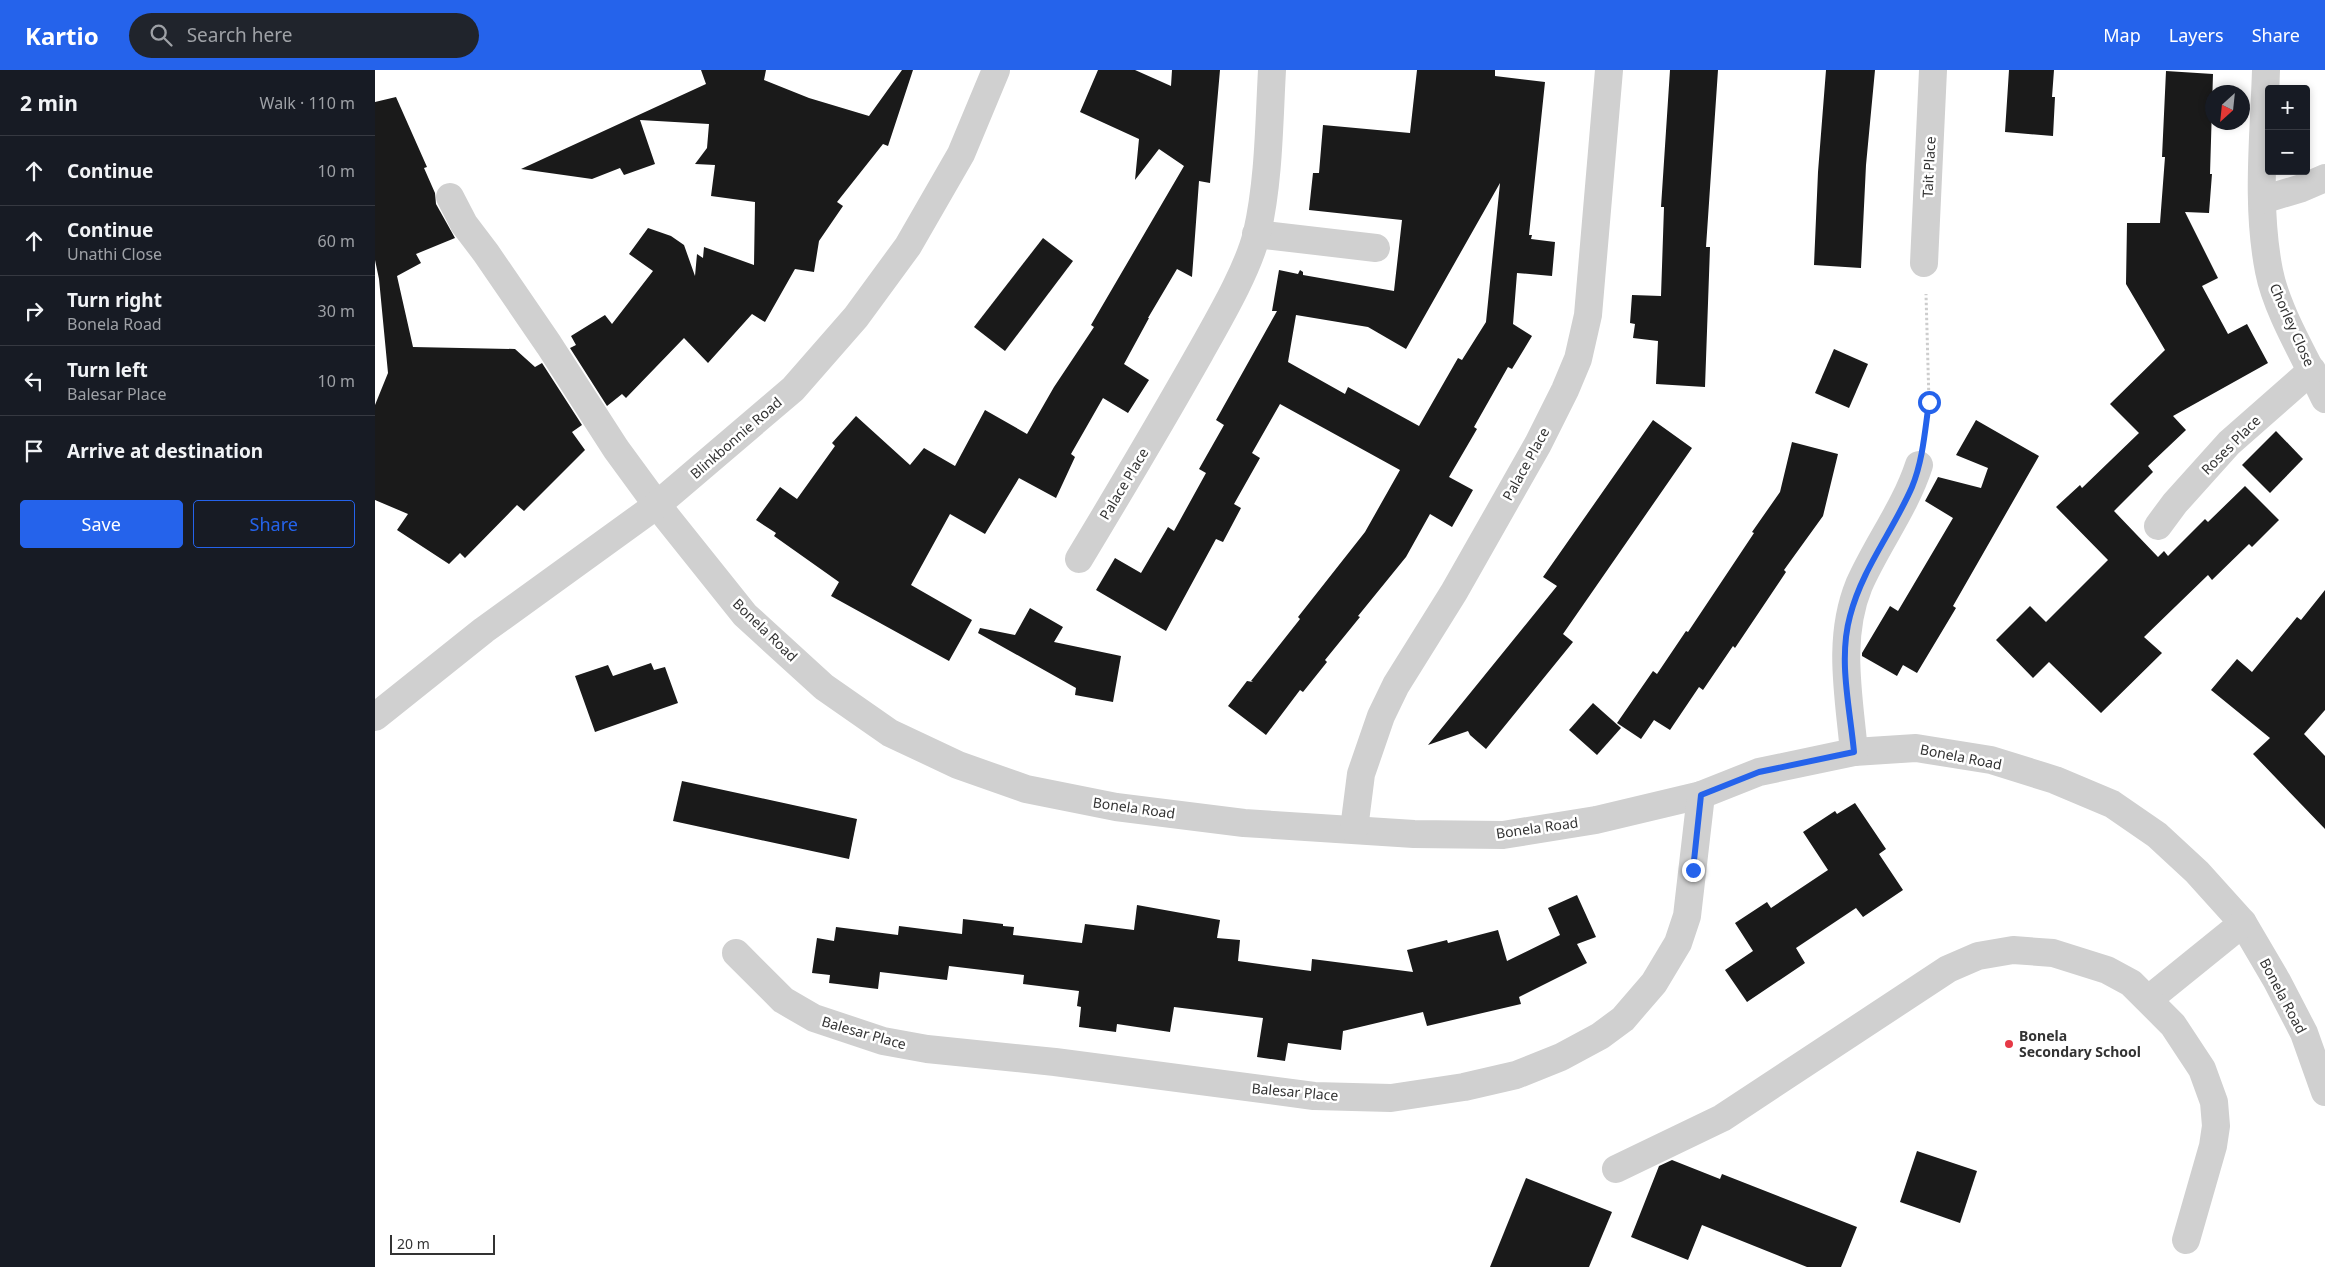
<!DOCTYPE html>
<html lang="en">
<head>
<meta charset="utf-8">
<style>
	:root { --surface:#171b24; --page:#20242c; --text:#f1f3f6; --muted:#9ea1a6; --line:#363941; --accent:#2563eb }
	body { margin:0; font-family:"Noto Sans",sans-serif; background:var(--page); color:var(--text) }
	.controls { position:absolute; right:15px; top:15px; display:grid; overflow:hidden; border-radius:5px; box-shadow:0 2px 8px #0003 }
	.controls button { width:45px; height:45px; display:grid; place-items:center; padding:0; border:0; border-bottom:1px solid var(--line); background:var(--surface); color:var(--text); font:25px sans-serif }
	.compass { position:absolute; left:1830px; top:15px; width:45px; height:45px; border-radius:50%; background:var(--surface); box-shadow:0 2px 8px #0003; rotate:207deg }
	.scale { position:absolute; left:15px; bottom:12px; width:105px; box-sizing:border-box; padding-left:5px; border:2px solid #333; border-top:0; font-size:14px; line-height:18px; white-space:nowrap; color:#333; -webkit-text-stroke:4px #fff; paint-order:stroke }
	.stop { position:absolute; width:15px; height:15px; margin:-11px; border:4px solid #2563eb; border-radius:50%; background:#fff }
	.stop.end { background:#2563eb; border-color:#fff; box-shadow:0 1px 5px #0008 }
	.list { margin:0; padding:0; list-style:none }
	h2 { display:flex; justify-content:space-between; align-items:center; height:65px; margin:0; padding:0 20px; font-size:21px }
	h2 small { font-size:16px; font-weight:400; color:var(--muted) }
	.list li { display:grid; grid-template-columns:32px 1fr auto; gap:15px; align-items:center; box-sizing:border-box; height:70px; padding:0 20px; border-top:1px solid var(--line) }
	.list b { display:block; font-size:19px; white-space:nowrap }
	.list p { margin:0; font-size:16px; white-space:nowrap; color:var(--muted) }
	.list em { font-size:16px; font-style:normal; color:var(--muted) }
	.actions { display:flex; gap:10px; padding:15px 20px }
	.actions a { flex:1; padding:11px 0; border:1px solid var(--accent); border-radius:5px; text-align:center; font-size:18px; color:var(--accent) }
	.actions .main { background:var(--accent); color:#fff }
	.icon { flex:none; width:28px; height:28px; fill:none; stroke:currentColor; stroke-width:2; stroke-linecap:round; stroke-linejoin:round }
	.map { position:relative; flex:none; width:1950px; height:1197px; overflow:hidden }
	header { display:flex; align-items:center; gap:30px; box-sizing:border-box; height:70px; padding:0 25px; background:var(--accent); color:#fff }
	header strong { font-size:24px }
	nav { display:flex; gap:28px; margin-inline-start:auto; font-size:18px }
	.search { width:350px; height:45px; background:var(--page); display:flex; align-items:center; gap:12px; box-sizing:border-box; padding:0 18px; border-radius:28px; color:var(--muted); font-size:19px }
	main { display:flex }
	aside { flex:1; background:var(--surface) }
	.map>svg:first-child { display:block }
	.building { fill:#1a1a1a; fill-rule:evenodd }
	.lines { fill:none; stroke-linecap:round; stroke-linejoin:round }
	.path { stroke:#cdcdcd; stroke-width:3; stroke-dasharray:2.5 2.5; stroke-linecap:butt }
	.minor { stroke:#d0d0d0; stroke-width:28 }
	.route { stroke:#2563eb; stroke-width:6 }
	.poi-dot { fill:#e63946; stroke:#fff; stroke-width:2 }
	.labels { text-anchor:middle; stroke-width:5; stroke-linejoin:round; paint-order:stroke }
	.street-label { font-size:14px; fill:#333; stroke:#fff }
	.poi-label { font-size:14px; font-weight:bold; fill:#333; stroke:#fff; text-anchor:start }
</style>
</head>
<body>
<header>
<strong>Kartio</strong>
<div class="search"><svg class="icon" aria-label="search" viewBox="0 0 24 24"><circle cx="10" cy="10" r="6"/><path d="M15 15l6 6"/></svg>Search here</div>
<nav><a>Map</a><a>Layers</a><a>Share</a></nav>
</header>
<main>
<aside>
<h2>2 min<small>Walk · 110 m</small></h2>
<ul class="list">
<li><svg class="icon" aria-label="ahead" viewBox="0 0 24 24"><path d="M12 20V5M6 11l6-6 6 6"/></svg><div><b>Continue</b></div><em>10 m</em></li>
<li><svg class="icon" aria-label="ahead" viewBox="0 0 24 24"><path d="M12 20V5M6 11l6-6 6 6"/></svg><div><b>Continue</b><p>Unathi Close</p></div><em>60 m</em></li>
<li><svg class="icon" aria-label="right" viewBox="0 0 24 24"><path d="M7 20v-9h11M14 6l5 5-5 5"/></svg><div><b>Turn right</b><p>Bonela Road</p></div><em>30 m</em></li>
<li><svg class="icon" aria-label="left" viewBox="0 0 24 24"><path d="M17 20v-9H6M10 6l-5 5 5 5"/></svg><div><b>Turn left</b><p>Balesar Place</p></div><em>10 m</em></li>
<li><svg class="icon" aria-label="arrive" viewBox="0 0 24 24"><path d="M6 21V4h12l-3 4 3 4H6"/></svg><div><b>Arrive at destination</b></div></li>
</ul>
<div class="actions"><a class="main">Save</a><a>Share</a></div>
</aside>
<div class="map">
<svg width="1950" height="1197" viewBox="0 0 1950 1197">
	<rect width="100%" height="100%" fill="#fff"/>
	<g class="building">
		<polygon points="326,0 391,0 389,10 434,28 494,46 527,0 538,0 513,76 508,74 462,132 468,136 444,171 439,202 420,199 390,252 377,244 333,293 309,268 251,328 247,324 232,336 195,278 201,275 196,266 230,245 237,254 278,201 254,184 273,158 296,166 309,175 320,206 322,184 328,188 329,177 379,195 380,132 336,126 340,95 320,94 332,78 334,54 265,50 280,94 249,105 245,98 217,109 146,99 331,14"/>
		<polygon points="723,0 760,0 796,16 797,0 845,0 835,113 824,111 817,207 802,199 773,248 774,248 749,294 774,310 753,343 728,328 696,384 700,387 681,428 644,408 610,464 575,444 536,515 597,550 574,591 456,526 464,512 399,466 401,463 381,450 405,417 422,429 460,376 457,373 481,346 535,395 549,378 580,396 610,340 652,364 679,317 719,257 716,255 809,96 784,79 760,110 764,69 705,42"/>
		<path d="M1042,0h78v6l50,6 -16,153h3l-1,4 24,3 -3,34 -35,-3 -4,51 19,12 -20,33 -4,-2 -34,60 3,2 -28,48 24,13 -21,37 -22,-13 -24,43 -48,59 2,1 -35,43 2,2 -24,30 -3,-2 -34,45 -38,-29 19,-25 6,1 -2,-1 49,-62 -2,-2 67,-85 35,-62 -120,-66 -28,49 8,5 -26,46 7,4 -18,34 -7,-3 -50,92 -70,-41 19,-32 26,15 27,-46 6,4 32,-58 -7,-4 25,-44 -8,-5 61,-109h-5l7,-41 19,4 2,-4 3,2v3l91,16 8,-71 -93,-10 4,-37h6l4,-48 87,8zM1125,113l-14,139 -24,38 -4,-2 -39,68 -71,-39 -3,7 -57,-32 8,-47 72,12 38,22z"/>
		<polygon points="1295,0 1343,0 1331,177 1335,177 1330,317 1281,314 1283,271 1258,268 1260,254 1255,253 1257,225 1286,226 1289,137 1286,137"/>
		<polygon points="1451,0 1500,0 1491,95 1486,198 1439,195 1443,102"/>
		<polygon points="1634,0 1679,0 1677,27 1680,27 1678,66 1630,62"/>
		<polygon points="1791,1 1838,4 1835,104 1837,104 1834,143 1810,142 1843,208 1827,216 1853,264 1872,254 1893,293 1798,346 1811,360 1773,396 1778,402 1739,441 1783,487 1789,481 1793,486 1830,449 1833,452 1870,416 1904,450 1877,477 1874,474 1837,510 1833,505 1769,567 1787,583 1726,643 1674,592 1658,608 1621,570 1655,536 1671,552 1733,490 1681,437 1705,415 1707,418 1764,363 1735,334 1790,280 1751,214 1752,153 1785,153 1790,87 1787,87"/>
		<polygon points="21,27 52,97 49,98 60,123 61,134 80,168 41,184 46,193 22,206 38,277 140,279 160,297 167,293 207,355 197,362 210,380 149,441 142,435 90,488 85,483 74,494 22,460 33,444 0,430 0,335 13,303 4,209 0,190 0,32"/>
		<polygon points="668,168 698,191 630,281 599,257"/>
		<polygon points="1459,279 1493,294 1474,338 1440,323"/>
		<polygon points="1278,350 1317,378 1188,564 1198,572 1111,679 1095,665 1093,661 1053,675 1182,516 1168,507"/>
		<polygon points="1601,350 1664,386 1578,536 1581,538 1542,603 1528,595 1522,606 1487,586 1487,583 1515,536 1523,541 1578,448 1550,431 1563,407 1606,418 1613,398 1581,385"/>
		<polygon points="1901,361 1928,389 1895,423 1867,395"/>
		<polygon points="1417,372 1463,384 1448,446 1409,500 1411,502 1360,578 1358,576 1328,620 1324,617 1295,660 1279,650 1266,669 1242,653 1278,601 1282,604 1311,561 1313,562 1379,463 1377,462 1405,422"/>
		<polygon points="1950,520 1950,640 1929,664 1950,686 1950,759 1878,684 1895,668 1836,620 1862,589 1877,602 1922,547 1926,550"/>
		<polygon points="655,538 688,557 679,572 746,586 738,632 700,625 701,618 603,563 605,558 640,565"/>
		<polygon points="276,593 279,600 290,597 303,633 220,662 200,606 233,595 238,606"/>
		<polygon points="1218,633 1246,658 1222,685 1194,660"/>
		<polygon points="307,711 482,749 474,789 298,751"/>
		<polygon points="1480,733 1511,779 1504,784 1528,820 1488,847 1481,838 1421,878 1430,893 1372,932 1350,900 1378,881 1360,853 1392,832 1396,838 1453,800 1428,762 1460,741 1462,744"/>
		<polygon points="1202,825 1221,867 1202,874 1212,893 1144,927 1146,934 1052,956 1048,942 968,961 966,980 913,973 910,991 882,987 888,948 799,937 795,962 742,954 741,962 704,957 706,937 702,936 704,921 648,914 649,905 574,896 572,910 505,902 503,919 454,913 455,905 437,903 442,868 459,871 461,857 523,865 524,856 587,864 588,849 628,854 628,856 639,857 638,865 707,873 710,854 759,860 762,835 845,850 842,868 865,870 863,891 936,901 937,889 1038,902 1032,880 1072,870 1073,873 1123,860 1132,891 1185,865 1173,838"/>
		<polygon points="1542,1081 1602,1101 1585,1153 1525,1132"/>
		<polygon points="1297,1090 1345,1109 1347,1104 1482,1157 1466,1197 1432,1197 1327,1155 1313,1190 1256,1167 1284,1096"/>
		<polygon points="1151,1108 1237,1142 1214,1197 1115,1197"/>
	</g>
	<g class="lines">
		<polyline class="path" points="1550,365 1554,332 1551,224"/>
		<g class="minor">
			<path d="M1891,0c-2,66 -10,135 3,201 8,41 38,89 56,128"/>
			<polyline points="75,127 89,154 111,183 174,275 241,379 282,435 370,545 449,617 515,663 583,695 651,719 741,737 869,753 1039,764 1128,765 1221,750 1326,725 1384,702 1479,682 1541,678 1616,690 1680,710 1737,734 1782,765 1822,802 1868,853 1902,911 1929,963 1950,1022"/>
			<polyline points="1887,130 1927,118 1950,108"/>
			<polyline points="881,164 1001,178"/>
			<polyline points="1549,193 1558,0"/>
			<polyline points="1783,456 1800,433 1854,373 1937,300"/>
			<path d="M704,489c41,-68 82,-137 121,-206 19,-34 48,-83 57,-120 12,-53 12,-109 15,-163"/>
			<polyline points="0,647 109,560 282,435 418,319 481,247 533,176 586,84 621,0"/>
			<path d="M1479,682c-5,-56 -17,-113 5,-167 18,-41 46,-77 60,-120"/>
			<polyline points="979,759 986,704 1006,646 1021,615 1079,522 1163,374 1190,320 1203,289 1213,245 1234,0"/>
			<polyline points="361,883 408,930 439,948 508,971 552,979 680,992 939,1026 1016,1028 1089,1017 1141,1005 1186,987 1225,966 1248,949 1279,913 1303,873 1312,846 1326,725"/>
			<polyline points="1774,929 1868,853"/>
			<polyline points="1241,1099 1347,1048 1573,899 1603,886 1638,880 1678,883 1732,900 1756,913 1798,955 1827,999 1839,1032 1841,1056 1838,1076 1811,1170"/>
		</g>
	</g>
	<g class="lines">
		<path class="route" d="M1318,800l8,-75 58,-23 95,-20c-4,-44 -16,-92 -4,-136 12,-47 43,-85 62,-129 11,-27 13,-57 17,-85"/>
	</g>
	<circle class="poi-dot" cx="1634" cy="974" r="5"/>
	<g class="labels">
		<g class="street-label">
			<text transform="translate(1554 97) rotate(-87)" y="5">Tait Place</text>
			<text transform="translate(1917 255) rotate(66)" y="5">Chorley Close</text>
			<text transform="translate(361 368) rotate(-41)" y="5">Blinkbonnie Road</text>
			<text transform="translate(1856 375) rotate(-45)" y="5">Roses Place</text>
			<text transform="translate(1151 394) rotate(-61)" y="5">Palace Place</text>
			<text transform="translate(749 414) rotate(-59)" y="5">Palace Place</text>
			<text transform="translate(390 560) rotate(44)" y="5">Bonela Road</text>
			<text transform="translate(1586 687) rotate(11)" y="5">Bonela Road</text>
			<text transform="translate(759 738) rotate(8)" y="5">Bonela Road</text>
			<text transform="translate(1162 758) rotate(-8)" y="5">Bonela Road</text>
			<text transform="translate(1908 926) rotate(62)" y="5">Bonela Road</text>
			<text transform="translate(489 963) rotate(16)" y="5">Balesar Place</text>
			<text transform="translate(920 1022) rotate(5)" y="5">Balesar Place</text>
		</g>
		<g class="poi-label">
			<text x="1644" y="971">Bonela<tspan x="1644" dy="16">Secondary School</tspan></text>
		</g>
	</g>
</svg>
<div class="controls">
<button>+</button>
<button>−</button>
</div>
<svg class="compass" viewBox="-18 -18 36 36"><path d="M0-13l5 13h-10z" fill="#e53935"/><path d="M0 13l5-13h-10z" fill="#9ea1a6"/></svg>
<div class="scale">20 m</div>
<div class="stop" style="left:1554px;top:332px"></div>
<div class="stop end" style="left:1318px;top:800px"></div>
</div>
</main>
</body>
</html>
